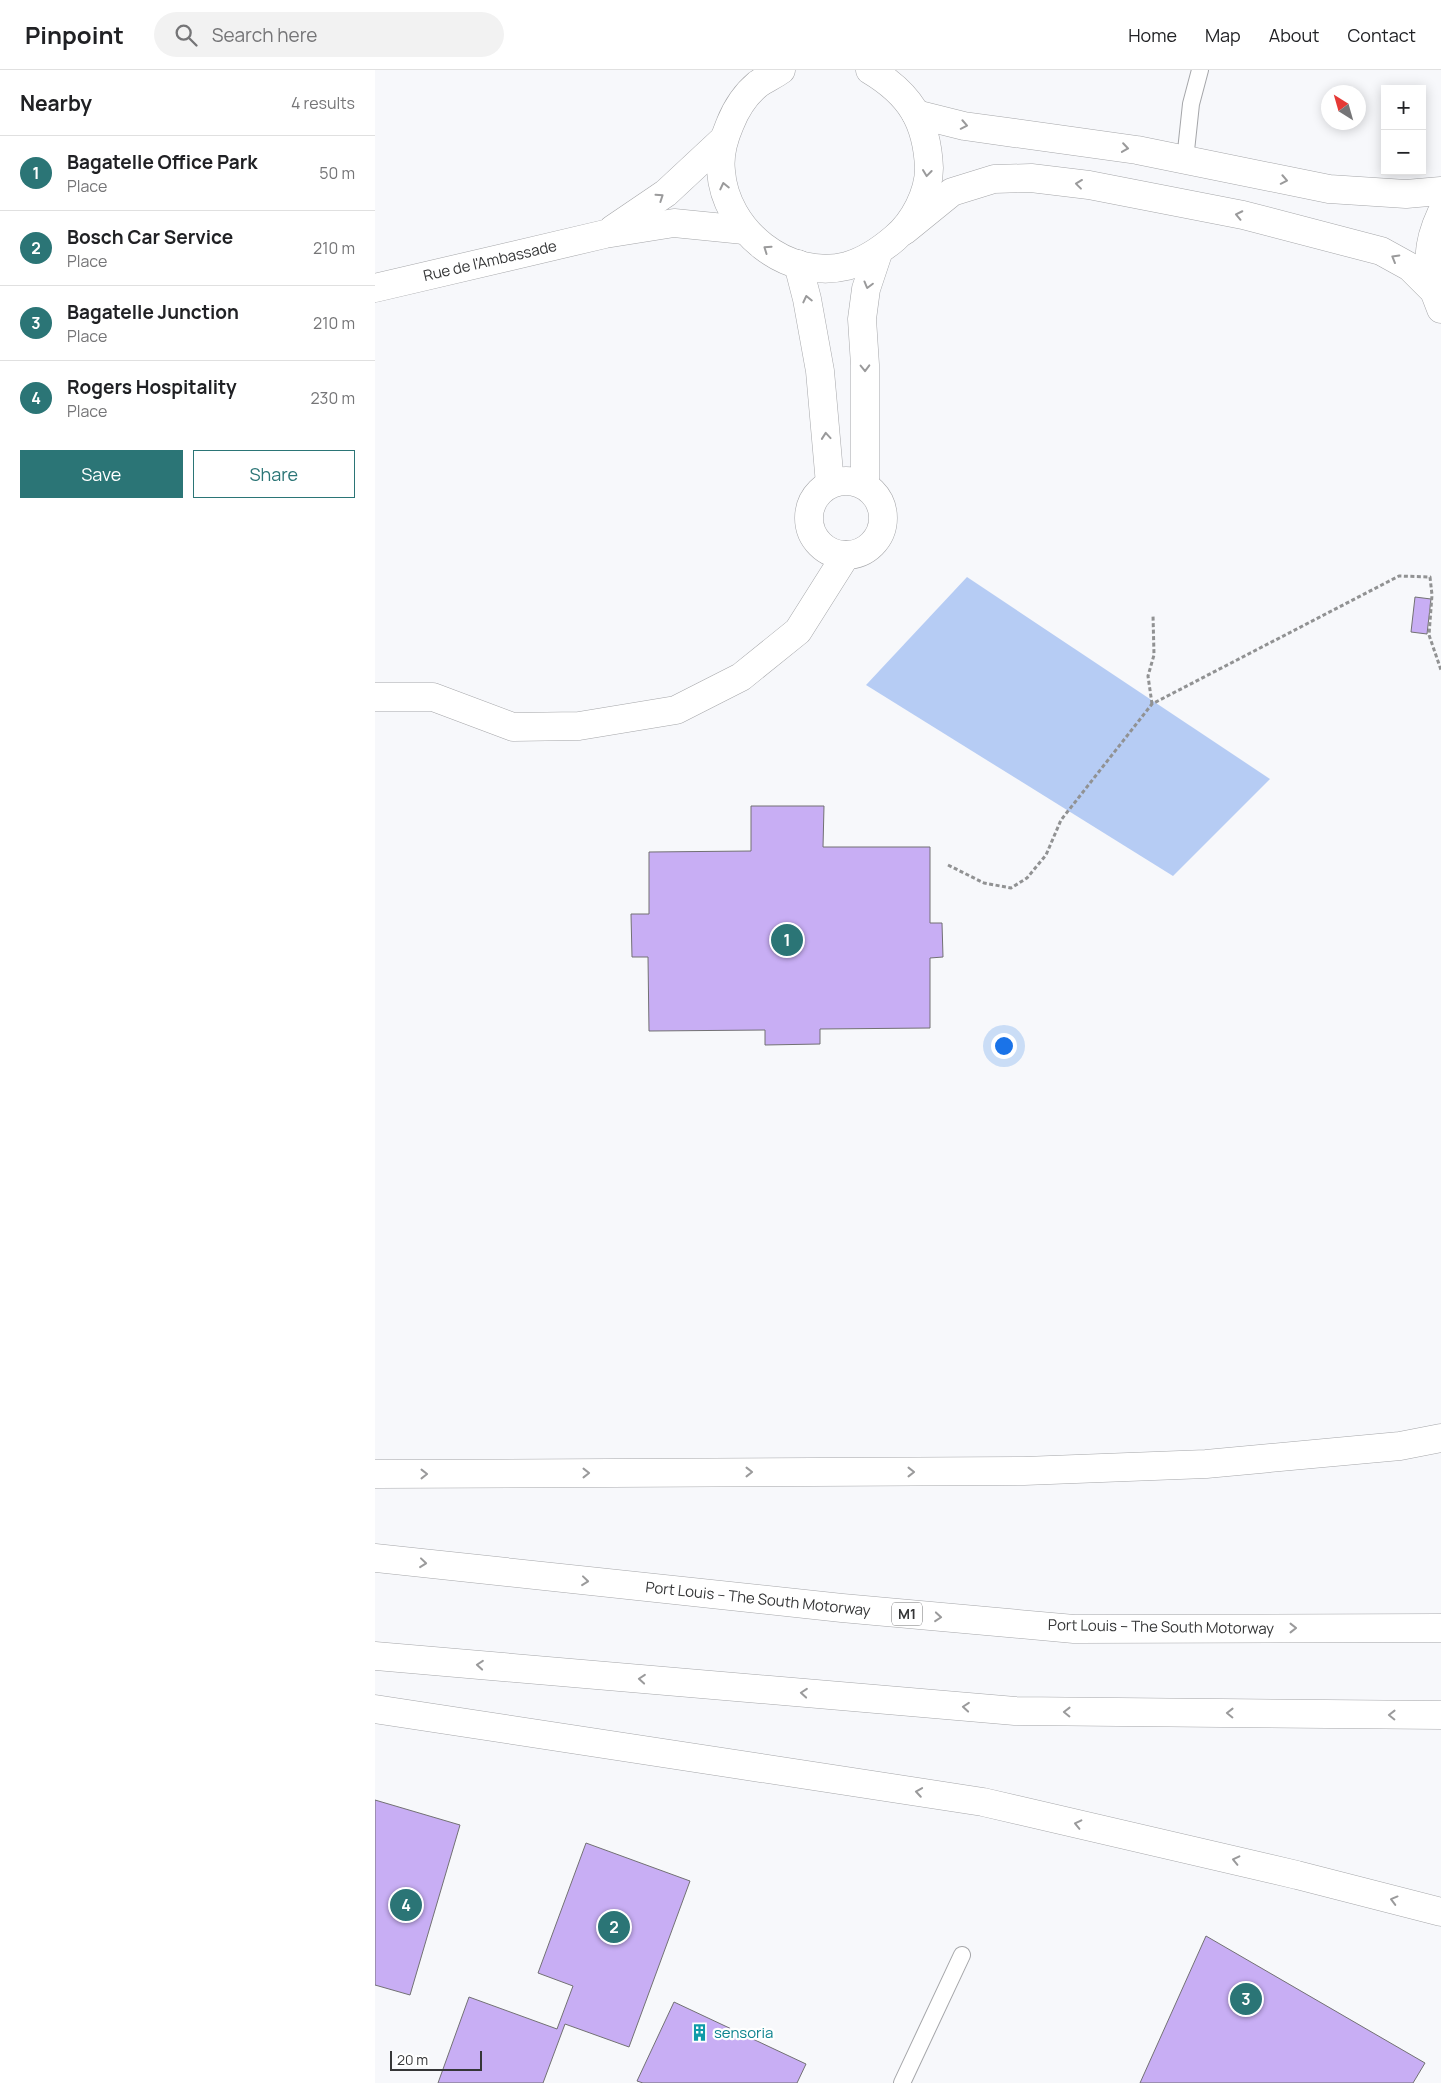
<!DOCTYPE html>
<html lang="en">
<head>
<meta charset="utf-8">
<style>
	:root { --surface:#fff; --page:#f2f2f2; --text:#202124; --muted:#757577; --line:#e0e0e0; --accent:#2b7576 }
	body { margin:0; font-family:Manrope,sans-serif; background:var(--page); color:var(--text) }
	.controls { position:absolute; right:15px; top:15px; display:grid; overflow:hidden; border-radius:0px; box-shadow:0 2px 12px #0003 }
	.controls button { width:45px; height:45px; display:grid; place-items:center; padding:0; border:0; border-bottom:1px solid var(--line); background:var(--surface); color:var(--text); font:25px sans-serif }
	.compass { position:absolute; left:946px; top:15px; width:45px; height:45px; border-radius:50%; background:var(--surface); box-shadow:0 2px 12px #0003; rotate:323deg }
	.scale { position:absolute; left:15px; bottom:12px; width:92px; box-sizing:border-box; padding-left:5px; border:2px solid #353637; border-top:0; font-size:14px; line-height:18px; white-space:nowrap; color:#353637; -webkit-text-stroke:4px #fff; paint-order:stroke }
	.you { position:absolute; left:628px; top:975px; width:18px; height:18px; margin:-12px; border:4px solid #fff; border-radius:50%; background:#1a73e8; box-shadow:0 0 0 8px #1a73e833 }
	.badge { display:grid; place-items:center; width:32px; height:32px; border-radius:50%; background:var(--accent); color:#fff; font-size:16px; font-weight:700 }
	.pin { position:absolute; translate:-50% -50%; border:2px solid #fff; box-shadow:0 1px 5px #0006 }
	.list { margin:0; padding:0; list-style:none }
	h2 { display:flex; justify-content:space-between; align-items:center; height:65px; margin:0; padding:0 20px; font-size:21px }
	h2 small { font-size:16px; font-weight:400; color:var(--muted) }
	.list li { display:grid; grid-template-columns:32px 1fr auto; gap:15px; align-items:center; box-sizing:border-box; height:75px; padding:0 20px; border-top:1px solid var(--line) }
	.list b { display:block; font-size:19px; white-space:nowrap }
	.list p { margin:0; font-size:16px; white-space:nowrap; color:var(--muted) }
	.list em { font-size:16px; font-style:normal; color:var(--muted) }
	.actions { display:flex; gap:10px; padding:15px 20px }
	.actions a { flex:1; padding:11px 0; border:1px solid var(--accent); border-radius:0px; text-align:center; font-size:18px; color:var(--accent) }
	.actions .main { background:var(--accent); color:#fff }
	.icon { flex:none; width:28px; height:28px; fill:none; stroke:currentColor; stroke-width:2; stroke-linecap:round; stroke-linejoin:round }
	.map { position:relative; flex:none; width:1066px; height:2013px; overflow:hidden }
	header { display:flex; align-items:center; gap:30px; box-sizing:border-box; height:70px; padding:0 25px; background:var(--surface); border-bottom:1px solid var(--line) }
	header strong { font-size:24px }
	nav { display:flex; gap:28px; margin-inline-start:auto; font-size:18px }
	.search { width:350px; height:45px; background:var(--page); display:flex; align-items:center; gap:12px; box-sizing:border-box; padding:0 18px; border-radius:28px; color:var(--muted); font-size:19px }
	main { display:flex }
	aside { flex:1; background:var(--surface) }
	.map>svg:first-child { display:block }
	.green { fill:#b6ccf4 }
	.building { fill:#c8aef4; stroke:#727173 }
	.lines { fill:none; stroke-linecap:round; stroke-linejoin:round }
	.service-casing { stroke:#a5a6a9; stroke-width:18 }
	.minor-casing { stroke:#a5a6a9; stroke-width:29 }
	.secondary-casing { stroke:#a5a6a9; stroke-width:29 }
	.trunk-casing { stroke:#a5a6a9; stroke-width:29 }
	.path { stroke:#919293; stroke-width:3; stroke-dasharray:4 2.5; stroke-linecap:butt }
	.service { stroke:#fff; stroke-width:16 }
	.minor { stroke:#fff; stroke-width:28 }
	.secondary { stroke:#fff; stroke-width:28 }
	.trunk { stroke:#fff; stroke-width:28 }
	.oneway { stroke:#9a9a9b }
	.labels { text-anchor:middle; stroke-width:4.5; stroke-linejoin:round; paint-order:stroke }
	.shield { fill:#fff; stroke:#727273; stroke-width:1 }
	.shield-label { font-size:14px; font-weight:bold; fill:#353637 }
	.street-label { font-size:15px; fill:#353637; stroke:#fff }
	.culture-label { font-size:15px; fill:#0d838f; stroke:#fff; text-anchor:start }
</style>
</head>
<body>
<header>
<strong>Pinpoint</strong>
<div class="search"><svg class="icon" aria-label="search" viewBox="0 0 24 24"><circle cx="10" cy="10" r="6"/><path d="M15 15l6 6"/></svg>Search here</div>
<nav><a>Home</a><a>Map</a><a>About</a><a>Contact</a></nav>
</header>
<main>
<aside>
<h2>Nearby<small>4 results</small></h2>
<ul class="list">
<li><span class="badge">1</span><div><b>Bagatelle Office Park</b><p>Place</p></div><em>50 m</em></li>
<li><span class="badge">2</span><div><b>Bosch Car Service</b><p>Place</p></div><em>210 m</em></li>
<li><span class="badge">3</span><div><b>Bagatelle Junction</b><p>Place</p></div><em>210 m</em></li>
<li><span class="badge">4</span><div><b>Rogers Hospitality</b><p>Place</p></div><em>230 m</em></li>
</ul>
<div class="actions"><a class="main">Save</a><a>Share</a></div>
</aside>
<div class="map">
<svg width="1066" height="2013" viewBox="0 0 1066 2013">
	<rect width="100%" height="100%" fill="#f7f8fb"/>
	<polygon class="green" points="592,507 895,709 798,806 491,615"/>
	<g class="building">
		<polygon points="1040,527 1056,529 1052,564 1036,562"/>
		<polygon points="376,736 449,736 448,777 555,777 555,853 567,853 568,887 555,888 555,958 445,959 445,974 390,975 390,960 274,961 273,887 257,887 256,844 274,844 274,782 376,781"/>
		<polygon points="0,1730 85,1755 35,1925 0,1915"/>
		<polygon points="211,1773 315,1811 254,1977 190,1954 168,2013 63,2013 94,1927 182,1959 198,1916 163,1903"/>
		<polygon points="831,1866 1050,1993 1038,2013 765,2013"/>
		<polygon points="299,1932 431,1994 422,2013 268,2013 262,2011"/>
	</g>
	<g class="lines">
		<defs>
			<g id="service">
				<polyline points="810,90 816,34 825,0"/>
				<polyline points="527,2013 587,1885"/>
			</g>
			<g id="minor">
				<path d="M406,0c-7,5 -16,9 -23,14 -12,10 -22,25 -28,40 -6,14 -11,31 -9,47 4,59 66,110 126,95 18,-5 34,-16 48,-28 19,-16 34,-45 34,-70 -2,-47 -19,-74 -59,-98"/>
				<polyline points="541,44 589,56 762,80 954,119 1031,124 1066,121"/>
				<polyline points="238,159 291,123 349,69"/>
				<polyline points="529,161 577,122 619,109 656,108 714,115 868,145 1006,181 1035,197 1057,219"/>
				<polyline points="423,194 432,229 445,301 455,414"/>
				<polyline points="0,218 230,164 299,153 369,160"/>
				<circle cx="471" cy="448" r="37"/>
				<polyline points="490,415 490,295 487,249 491,219 503,183"/>
				<polyline points="0,627 58,627 138,657 204,656 301,640 366,607 423,561 471,485"/>
			</g>
			<path id="secondary" d="M1066,144c-16,34 -15,60 0,95"/>
			<g id="trunk">
				<polyline points="0,1404 649,1401 831,1394 1025,1376 1066,1368"/>
				<polyline points="0,1488 467,1538 699,1559 1066,1558"/>
				<polyline points="0,1586 640,1641 1066,1645"/>
				<polyline points="0,1639 608,1732 922,1805 1066,1842"/>
			</g>
		</defs>
		<use href="#service" class="service-casing"/>
		<use href="#minor" class="minor-casing"/>
		<use href="#secondary" class="secondary-casing"/>
		<use href="#trunk" class="trunk-casing"/>
		<g class="path">
			<polyline points="777,634 773,606 779,585 778,545"/>
			<polyline points="573,795 609,813 636,818 652,808 671,785 686,750 777,634 1024,506 1055,507 1057,525 1054,565 1066,600"/>
		</g>
		<use href="#service" class="service"/>
		<use href="#minor" class="minor"/>
		<use href="#secondary" class="secondary"/>
		<use href="#trunk" class="trunk"/>
	</g>
	<defs><path id="oneway-chevron" d="M-2-3.5L2.5 0L-2 3.5" fill="none" stroke-width="1.6" stroke-linecap="round" stroke-linejoin="round" transform="scale(1.25)"/></defs>
	<g class="oneway">
		<use href="#oneway-chevron" transform="translate(589 55) rotate(11)"/>
		<use href="#oneway-chevron" transform="translate(750 78) rotate(8)"/>
		<use href="#oneway-chevron" transform="translate(552 103) rotate(97)"/>
		<use href="#oneway-chevron" transform="translate(909 110) rotate(11)"/>
		<use href="#oneway-chevron" transform="translate(704 114) rotate(-173)"/>
		<use href="#oneway-chevron" transform="translate(349 116) rotate(-103)"/>
		<use href="#oneway-chevron" transform="translate(285 127) rotate(-34)"/>
		<use href="#oneway-chevron" transform="translate(864 145) rotate(-168)"/>
		<use href="#oneway-chevron" transform="translate(392 179) rotate(-145)"/>
		<use href="#oneway-chevron" transform="translate(1020 188) rotate(-150)"/>
		<use href="#oneway-chevron" transform="translate(493 215) rotate(105)"/>
		<use href="#oneway-chevron" transform="translate(432 229) rotate(-103)"/>
		<use href="#oneway-chevron" transform="translate(490 298) rotate(89)"/>
		<use href="#oneway-chevron" transform="translate(451 366) rotate(-95)"/>
		<use href="#oneway-chevron" transform="translate(374 1402)"/>
		<use href="#oneway-chevron" transform="translate(536 1402)"/>
		<use href="#oneway-chevron" transform="translate(211 1403)"/>
		<use href="#oneway-chevron" transform="translate(49 1404)"/>
		<use href="#oneway-chevron" transform="translate(48 1493) rotate(6)"/>
		<use href="#oneway-chevron" transform="translate(210 1511) rotate(6)"/>
		<use href="#oneway-chevron" transform="translate(563 1547) rotate(5)"/>
		<use href="#oneway-chevron" transform="translate(918 1558)"/>
		<use href="#oneway-chevron" transform="translate(105 1595) rotate(-175)"/>
		<use href="#oneway-chevron" transform="translate(267 1609) rotate(-175)"/>
		<use href="#oneway-chevron" transform="translate(429 1623) rotate(-175)"/>
		<use href="#oneway-chevron" transform="translate(591 1637) rotate(-175)"/>
		<use href="#oneway-chevron" transform="translate(692 1642) rotate(-179)"/>
		<use href="#oneway-chevron" transform="translate(855 1643) rotate(-179)"/>
		<use href="#oneway-chevron" transform="translate(1017 1645) rotate(-179)"/>
		<use href="#oneway-chevron" transform="translate(544 1722) rotate(-171)"/>
		<use href="#oneway-chevron" transform="translate(703 1754) rotate(-167)"/>
		<use href="#oneway-chevron" transform="translate(861 1790) rotate(-167)"/>
		<use href="#oneway-chevron" transform="translate(1019 1830) rotate(-165)"/>
	</g>
	<defs>
		<symbol id="building-bare" viewBox="-9 -9 18 18"><path d="M-4-6H4V6H1V3H-1V6H-4ZM-2.5-4.3h1.7v1.8h-1.7ZM.8-4.3h1.7v1.8H.8ZM-2.5-1h1.7V.8h-1.7ZM.8-1h1.7V.8H.8Z" fill="#0f9aa8" stroke="#fff" stroke-width="2.5" paint-order="stroke"/></symbol>
	</defs>
	<g fill-rule="evenodd">
		<use href="#building-bare" x="312" y="1950" width="25" height="25"/>
	</g>
	<g class="labels">
		<rect class="shield" x="517" y="1532.5" width="30" height="23" rx="4"/>
		<g class="shield-label">
			<text x="532" y="1549">M1</text>
		</g>
		<g class="street-label">
			<text transform="translate(115 191) rotate(-13)" y="5">Rue de l'Ambassade</text>
			<text transform="translate(383 1529) rotate(6)" y="5">Port Louis – The South Motorway</text>
			<text transform="translate(786 1557) rotate(1)" y="5">Port Louis – The South Motorway</text>
		</g>
		<g class="culture-label">
			<text x="339" y="1968">sensoria</text>
		</g>
	</g>
</svg>
<div class="controls">
<button>+</button>
<button>−</button>
</div>
<svg class="compass" viewBox="-18 -18 36 36"><path d="M0-13l5 13h-10z" fill="#e53935"/><path d="M0 13l5-13h-10z" fill="#757577"/></svg>
<div class="scale">20 m</div>
<div class="you"></div>
<div class="pin badge" style="left:412px;top:870px">1</div>
<div class="pin badge" style="left:239px;top:1857px">2</div>
<div class="pin badge" style="left:871px;top:1929px">3</div>
<div class="pin badge" style="left:31px;top:1835px">4</div>
</div>
</main>
</body>
</html>
